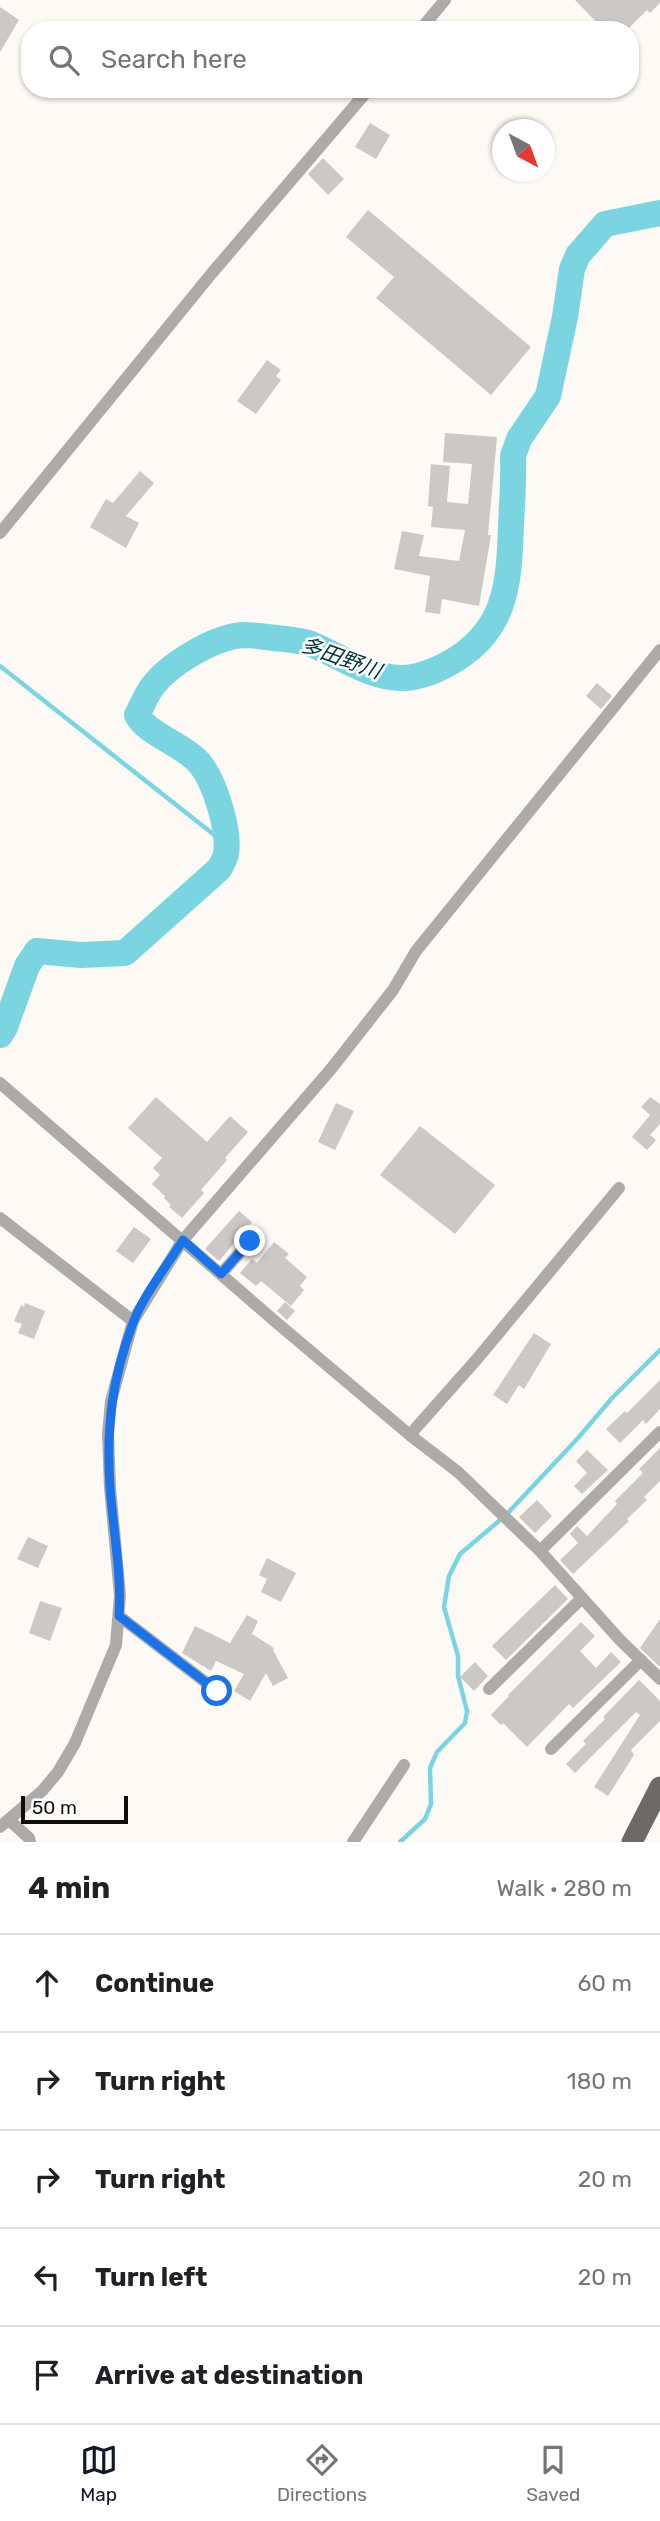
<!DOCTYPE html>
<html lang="en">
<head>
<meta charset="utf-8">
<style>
	:root { --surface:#fff; --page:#f6f6f6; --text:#202124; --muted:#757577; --line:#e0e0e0; --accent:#111827 }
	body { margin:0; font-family:Rubik,"Noto Sans JP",sans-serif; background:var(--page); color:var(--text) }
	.compass { position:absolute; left:492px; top:119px; width:63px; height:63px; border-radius:50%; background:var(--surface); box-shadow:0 2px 5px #0004; rotate:139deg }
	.scale { position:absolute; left:21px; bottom:18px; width:107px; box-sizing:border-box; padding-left:7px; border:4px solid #0f0e0c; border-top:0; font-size:19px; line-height:24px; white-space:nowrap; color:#0f0e0c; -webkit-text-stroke:5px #fff; paint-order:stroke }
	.stop { position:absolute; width:21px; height:21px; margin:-16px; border:5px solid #1a73e8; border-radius:50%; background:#fff }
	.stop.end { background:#1a73e8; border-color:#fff; box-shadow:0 2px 7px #0008 }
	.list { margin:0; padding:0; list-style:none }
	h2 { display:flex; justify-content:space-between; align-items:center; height:91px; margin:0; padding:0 28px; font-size:30px }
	h2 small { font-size:23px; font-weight:400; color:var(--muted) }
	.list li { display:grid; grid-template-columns:46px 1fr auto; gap:21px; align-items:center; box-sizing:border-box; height:98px; padding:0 28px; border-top:2px solid var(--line) }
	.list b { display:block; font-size:26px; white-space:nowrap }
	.list em { font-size:23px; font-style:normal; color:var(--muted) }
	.icon { flex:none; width:38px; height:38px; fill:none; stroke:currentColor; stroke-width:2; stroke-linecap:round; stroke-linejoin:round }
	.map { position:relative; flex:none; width:660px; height:1842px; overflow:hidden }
	.search { position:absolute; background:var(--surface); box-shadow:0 2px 5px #0004; left:21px; right:21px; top:21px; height:77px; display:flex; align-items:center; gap:18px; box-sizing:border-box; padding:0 24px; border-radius:28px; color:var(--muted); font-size:26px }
	.sheet { height:581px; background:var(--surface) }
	nav { display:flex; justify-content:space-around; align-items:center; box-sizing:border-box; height:98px; border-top:2px solid var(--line); background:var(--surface); font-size:19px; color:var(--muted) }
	nav a { display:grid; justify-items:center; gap:4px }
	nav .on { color:var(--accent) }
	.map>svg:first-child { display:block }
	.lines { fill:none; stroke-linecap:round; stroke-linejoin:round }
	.stream { stroke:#7ad5e1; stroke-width:4.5 }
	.river { stroke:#7ad5e1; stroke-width:26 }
	.building { fill:#ccc8c5 }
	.minor { stroke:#acaba9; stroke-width:12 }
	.primary { stroke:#6c6a67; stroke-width:21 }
	.route { stroke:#1a73e8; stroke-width:9 }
	.labels { text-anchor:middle; stroke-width:5; stroke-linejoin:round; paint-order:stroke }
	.water-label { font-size:21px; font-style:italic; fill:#033137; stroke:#fff }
</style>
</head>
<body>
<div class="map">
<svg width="660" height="1842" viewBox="0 0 660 1842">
	<rect width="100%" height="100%" fill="#fdf9f5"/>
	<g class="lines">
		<g class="stream">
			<polyline points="0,666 227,845"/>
			<polyline points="400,1842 425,1819 431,1804 430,1768 437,1752 465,1723 467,1711 458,1676 458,1656 444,1607 449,1576 460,1554 506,1515 578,1438 613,1397 660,1350"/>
		</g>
		<path class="river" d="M0,1035l5,-8 22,-61 10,-15 44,4 44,-2 94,-84c3,-5 6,-10 7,-15 4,-23 -11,-71 -25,-89 -14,-19 -55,-31 -64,-50 5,-9 9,-20 15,-28 17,-23 62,-50 91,-52 13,0 29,3 42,4 9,1 18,2 26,5 29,12 57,33 89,34 16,1 32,-6 46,-13 60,-32 63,-78 65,-140 1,-23 3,-46 2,-69l6,-17 29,-43 17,-79 7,-48 6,-14 27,-31 55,-11"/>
	</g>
	<g class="building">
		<polygon points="575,0 660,0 660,3 650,13 647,10 627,30 604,30"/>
		<polygon points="0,7 19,20 0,52"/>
		<polygon points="370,123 390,135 376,159 355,147"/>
		<polygon points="323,158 344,179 328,195 308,174"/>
		<polygon points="368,210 531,347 491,395 376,298 394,277 346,237"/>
		<polygon points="267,360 281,370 276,376 281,380 256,414 237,401"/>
		<polygon points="445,433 497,437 488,535 491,535 479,606 442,599 440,614 425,612 430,576 394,569 402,531 424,535 419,556 459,561 465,530 431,527 433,507 428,506 431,464 450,466 447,502 468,504 472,464 443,462"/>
		<polygon points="140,471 154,483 126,516 139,523 126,548 90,527 106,499 113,503"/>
		<polygon points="597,683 612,696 601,709 586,696"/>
		<polygon points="156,1097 207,1142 230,1116 248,1132 225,1158 227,1160 201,1190 204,1193 182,1218 169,1207 171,1205 164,1198 165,1196 152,1184 160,1175 153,1168 162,1158 128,1128"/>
		<polygon points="650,1097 660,1104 660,1124 650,1135 656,1140 647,1150 632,1137 650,1115 641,1107"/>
		<polygon points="336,1103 354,1111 335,1150 318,1142"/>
		<polygon points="420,1126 495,1185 455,1234 380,1175"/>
		<polygon points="239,1211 252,1222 219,1261 205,1249"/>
		<polygon points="134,1227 151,1239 133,1263 116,1251"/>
		<polygon points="274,1242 289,1254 285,1258 307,1277 300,1286 304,1290 291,1306 261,1281 256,1286 240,1273 252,1259 257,1263"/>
		<polygon points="285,1302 295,1311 287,1320 277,1311"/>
		<polygon points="25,1303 45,1311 34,1339 18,1333 22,1324 14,1321 21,1305 24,1307"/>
		<polygon points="534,1333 551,1344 524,1389 519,1385 507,1404 493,1395"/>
		<polygon points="660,1380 660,1409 646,1424 643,1420 620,1443 606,1429 625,1411 627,1413"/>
		<polygon points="660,1448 660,1481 644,1497 647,1500 627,1519 629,1521 573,1574 560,1560 578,1543 570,1534 577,1526 587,1536 617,1504 615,1501 643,1473 639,1469"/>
		<polygon points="587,1450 608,1470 582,1494 574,1486 587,1473 576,1461"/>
		<polygon points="537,1500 552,1516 535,1533 519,1517"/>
		<polygon points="28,1537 48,1546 38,1568 17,1559"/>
		<polygon points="267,1558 296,1573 281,1602 261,1592 267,1579 259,1575"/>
		<polygon points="555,1585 568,1599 506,1660 492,1646"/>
		<polygon points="40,1601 62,1608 50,1641 29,1633"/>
		<polygon points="247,1615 258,1621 252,1634 274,1648 273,1650 288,1678 273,1686 266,1673 250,1701 234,1691 244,1674 216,1661 211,1671 182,1653 195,1626 230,1643"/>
		<polygon points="660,1619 660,1667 640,1648"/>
		<polygon points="581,1622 595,1636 580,1651 596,1668 611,1652 621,1662 573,1708 569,1704 527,1747 503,1723 501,1725 491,1715 509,1696 508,1695"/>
		<polygon points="475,1662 488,1676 474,1691 460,1677"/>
		<polygon points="639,1680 660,1701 660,1721 631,1750 634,1755 608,1796 594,1787 640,1715 636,1712 575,1773 566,1764 586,1744 583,1741 605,1719 603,1717"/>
	</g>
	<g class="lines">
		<g class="minor">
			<polyline points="420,30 445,0"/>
			<polyline points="0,533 212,273 369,89"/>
			<polyline points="0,1083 277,1323 411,1436 458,1472 540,1551 620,1640 660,1679"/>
			<polyline points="0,1218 133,1321"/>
			<polyline points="221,1274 250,1241"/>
			<polyline points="411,1436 415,1429 477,1359 619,1188"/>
			<polyline points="540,1551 660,1432"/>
			<polyline points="119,1616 217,1691"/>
			<polyline points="489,1689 582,1598"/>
			<polyline points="551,1749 641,1660"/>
			<polyline points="9,1820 29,1838 30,1842"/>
			<polyline points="0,1827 42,1791 58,1772 75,1743 116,1645 120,1595 110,1488 108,1434 111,1401 133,1321 183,1240 331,1069 393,990 416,951 660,650"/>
			<polyline points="353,1842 404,1765"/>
		</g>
		<polyline class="primary" points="632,1842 660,1787"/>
	</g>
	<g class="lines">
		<path class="route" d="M217,1691l-98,-75c3,-43 -6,-86 -9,-129 -4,-59 2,-109 23,-164 11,-29 34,-57 50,-83l38,34 29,-33"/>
	</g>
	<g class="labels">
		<g class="water-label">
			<text transform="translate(341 658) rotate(20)" y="7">多田野川</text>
		</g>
	</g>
</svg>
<svg class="compass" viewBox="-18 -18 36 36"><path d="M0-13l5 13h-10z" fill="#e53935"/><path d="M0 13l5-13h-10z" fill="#757577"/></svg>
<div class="scale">50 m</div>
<div class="stop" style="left:217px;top:1691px"></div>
<div class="stop end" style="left:250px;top:1241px"></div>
<div class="search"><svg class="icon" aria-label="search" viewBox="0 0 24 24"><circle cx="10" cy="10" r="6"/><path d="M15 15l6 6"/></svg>Search here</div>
</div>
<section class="sheet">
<h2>4 min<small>Walk · 280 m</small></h2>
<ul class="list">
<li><svg class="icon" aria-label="ahead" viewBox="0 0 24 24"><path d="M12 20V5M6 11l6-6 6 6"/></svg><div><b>Continue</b></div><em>60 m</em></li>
<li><svg class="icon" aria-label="right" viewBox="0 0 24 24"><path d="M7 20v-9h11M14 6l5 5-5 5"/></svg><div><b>Turn right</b></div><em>180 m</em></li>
<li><svg class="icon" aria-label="right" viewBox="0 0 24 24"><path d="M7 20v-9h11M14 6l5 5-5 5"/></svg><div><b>Turn right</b></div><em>20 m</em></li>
<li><svg class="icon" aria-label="left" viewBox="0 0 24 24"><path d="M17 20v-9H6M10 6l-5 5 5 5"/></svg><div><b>Turn left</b></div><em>20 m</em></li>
<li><svg class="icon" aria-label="arrive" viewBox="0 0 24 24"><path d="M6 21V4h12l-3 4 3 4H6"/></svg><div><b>Arrive at destination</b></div></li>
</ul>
</section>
<nav>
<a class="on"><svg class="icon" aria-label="map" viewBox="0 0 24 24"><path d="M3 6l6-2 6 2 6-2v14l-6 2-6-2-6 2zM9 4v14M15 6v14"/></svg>Map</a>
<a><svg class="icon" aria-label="directions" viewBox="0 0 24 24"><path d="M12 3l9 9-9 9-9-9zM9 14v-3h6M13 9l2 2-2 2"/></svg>Directions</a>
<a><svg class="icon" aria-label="saved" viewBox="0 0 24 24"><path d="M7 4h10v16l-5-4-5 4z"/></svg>Saved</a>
</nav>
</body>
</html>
